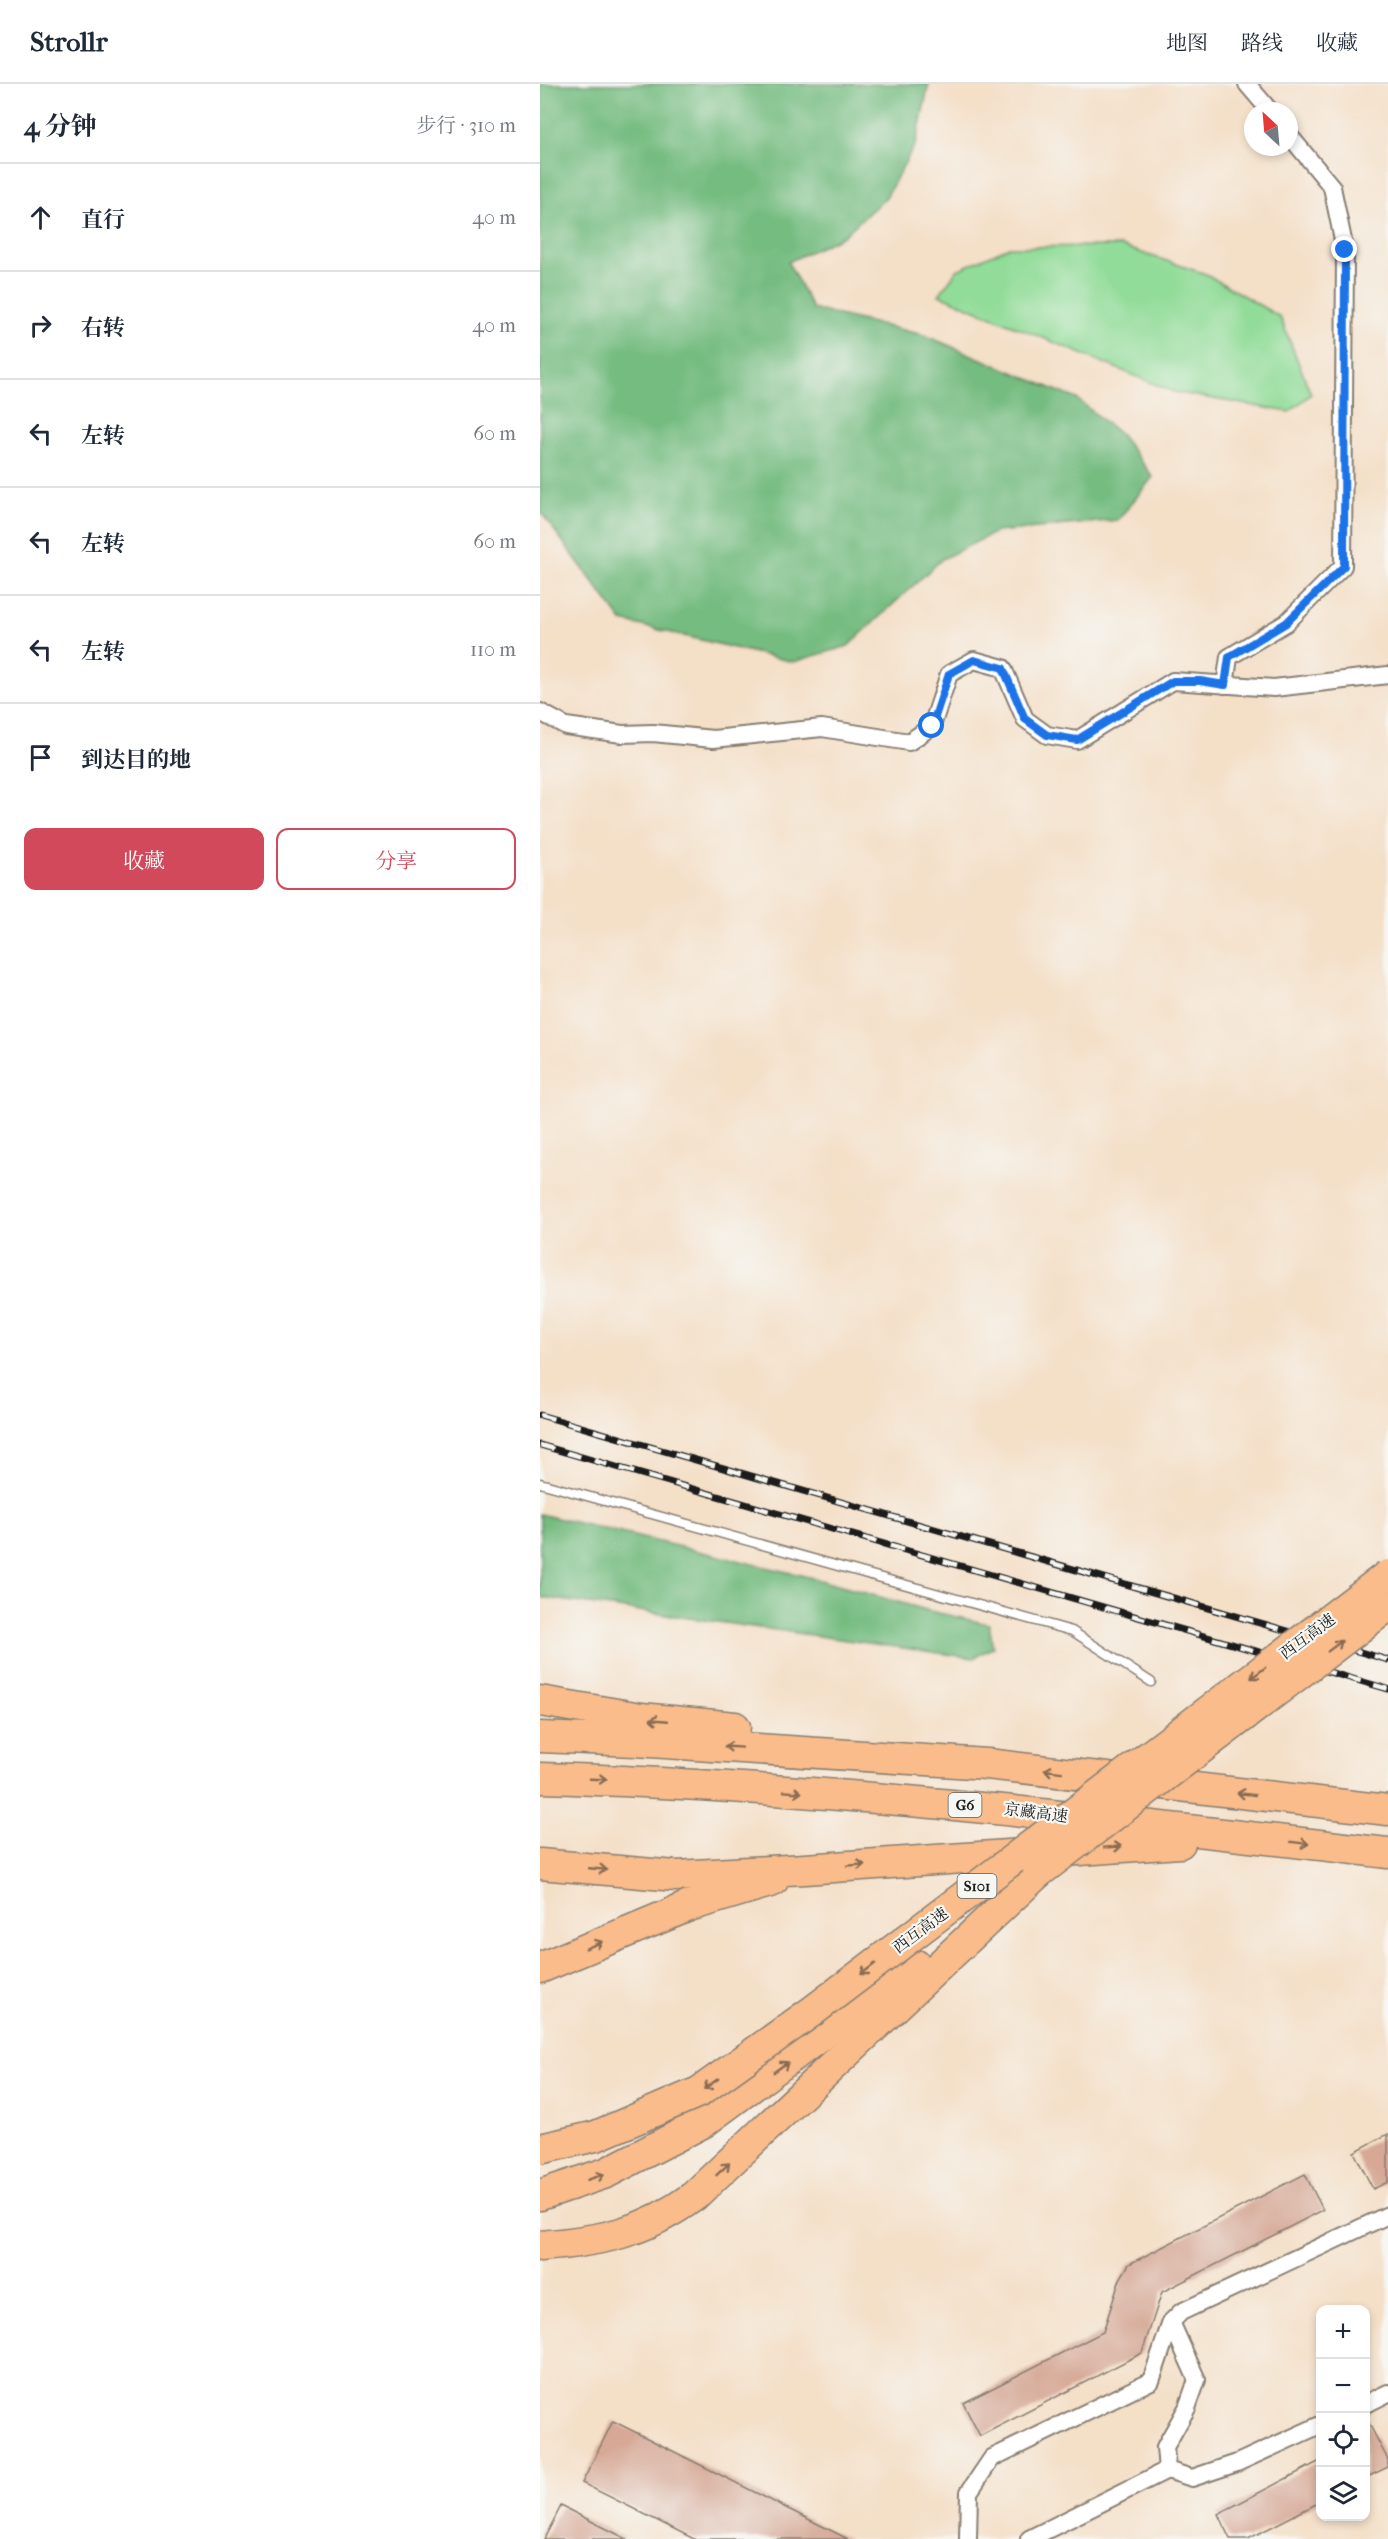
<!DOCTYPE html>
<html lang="zh">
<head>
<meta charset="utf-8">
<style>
	:root { --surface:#fff; --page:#f2f2f3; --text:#1f2937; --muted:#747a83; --line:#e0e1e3; --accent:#d1495b }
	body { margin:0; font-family:"IM FELL French Canon","Noto Serif SC",serif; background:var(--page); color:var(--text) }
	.controls { position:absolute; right:18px; bottom:18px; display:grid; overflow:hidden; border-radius:12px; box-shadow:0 3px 9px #0003 }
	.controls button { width:54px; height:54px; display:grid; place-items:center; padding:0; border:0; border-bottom:2px solid var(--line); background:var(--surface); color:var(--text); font:30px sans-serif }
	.compass { position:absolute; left:704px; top:18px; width:54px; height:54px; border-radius:50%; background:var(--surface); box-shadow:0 3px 9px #0003; rotate:334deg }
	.stop { position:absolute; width:18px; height:18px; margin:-14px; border:4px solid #1a73e8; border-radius:50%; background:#fff }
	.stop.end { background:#1a73e8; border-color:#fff; box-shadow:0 2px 6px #0008 }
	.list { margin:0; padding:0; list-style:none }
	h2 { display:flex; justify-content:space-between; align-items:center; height:78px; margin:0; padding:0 24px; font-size:26px }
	h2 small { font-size:20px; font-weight:400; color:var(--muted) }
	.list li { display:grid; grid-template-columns:39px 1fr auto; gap:18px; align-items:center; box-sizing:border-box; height:108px; padding:0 24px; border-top:2px solid var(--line) }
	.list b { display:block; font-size:22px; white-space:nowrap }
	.list em { font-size:20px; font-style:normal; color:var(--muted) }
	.actions { display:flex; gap:12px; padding:18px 24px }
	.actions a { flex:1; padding:14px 0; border:2px solid var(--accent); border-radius:12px; text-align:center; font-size:21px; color:var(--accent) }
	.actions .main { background:var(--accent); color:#fff }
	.icon { flex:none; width:33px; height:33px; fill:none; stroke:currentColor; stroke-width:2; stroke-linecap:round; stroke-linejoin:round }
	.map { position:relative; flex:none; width:848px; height:2455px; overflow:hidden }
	header { display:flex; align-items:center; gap:36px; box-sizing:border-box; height:84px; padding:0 30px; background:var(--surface); border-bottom:2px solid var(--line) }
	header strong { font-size:28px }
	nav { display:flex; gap:33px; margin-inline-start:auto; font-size:21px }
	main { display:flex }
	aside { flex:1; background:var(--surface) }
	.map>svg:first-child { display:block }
	.green { fill:#91dc98; stroke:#567c5a; stroke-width:1.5 }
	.forest { fill:#74bc80; stroke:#486c4e; stroke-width:1.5 }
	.building { fill:#d6a895 }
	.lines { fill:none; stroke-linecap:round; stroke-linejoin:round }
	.lane-casing { stroke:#887e72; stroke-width:11 }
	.street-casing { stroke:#887e72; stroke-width:20 }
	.highway-casing { stroke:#887e72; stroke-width:33 }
	.lane { stroke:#fff; stroke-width:8 }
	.street { stroke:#fff; stroke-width:16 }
	.highway { stroke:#f9bc8a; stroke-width:30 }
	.rail-casing { stroke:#1c1c1c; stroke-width:7 }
	.rail { stroke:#f6f6f2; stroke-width:4.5; stroke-dasharray:14; stroke-linecap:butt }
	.highway-bridge-casing { stroke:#887e72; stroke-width:33; stroke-linecap:butt }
	.highway-bridge { stroke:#f9bc8a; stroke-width:30 }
	.oneway { stroke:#8a6c53 }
	.route { stroke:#1a73e8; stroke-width:8 }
	.labels { text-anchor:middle; stroke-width:4.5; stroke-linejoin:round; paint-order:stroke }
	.shield { fill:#f6f6f2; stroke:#5d5d5c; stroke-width:1.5 }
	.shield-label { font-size:15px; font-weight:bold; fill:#1c1c1c }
	.street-label { font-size:16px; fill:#1c1c1c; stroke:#f6f6f2 }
</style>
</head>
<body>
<header>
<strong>Strollr</strong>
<nav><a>地图</a><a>路线</a><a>收藏</a></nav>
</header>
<main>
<aside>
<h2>4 分钟<small>步行 · 310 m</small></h2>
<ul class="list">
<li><svg class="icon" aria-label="ahead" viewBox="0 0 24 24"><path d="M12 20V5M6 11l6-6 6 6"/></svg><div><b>直行</b></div><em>40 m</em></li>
<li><svg class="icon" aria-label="right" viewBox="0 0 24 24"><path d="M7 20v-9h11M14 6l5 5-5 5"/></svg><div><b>右转</b></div><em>40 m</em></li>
<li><svg class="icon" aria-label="left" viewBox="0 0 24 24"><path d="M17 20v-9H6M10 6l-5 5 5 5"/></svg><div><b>左转</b></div><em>60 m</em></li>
<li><svg class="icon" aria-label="left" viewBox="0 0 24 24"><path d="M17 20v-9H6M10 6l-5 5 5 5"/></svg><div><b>左转</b></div><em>60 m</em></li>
<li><svg class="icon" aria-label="left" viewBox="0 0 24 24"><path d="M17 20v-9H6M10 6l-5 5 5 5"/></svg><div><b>左转</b></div><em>110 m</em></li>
<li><svg class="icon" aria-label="arrive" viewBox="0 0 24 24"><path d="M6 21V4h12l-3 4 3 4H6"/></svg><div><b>到达目的地</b></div></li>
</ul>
<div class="actions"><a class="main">收藏</a><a>分享</a></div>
</aside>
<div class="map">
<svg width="848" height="2455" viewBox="0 0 848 2455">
	<rect width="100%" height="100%" fill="#f6f6f2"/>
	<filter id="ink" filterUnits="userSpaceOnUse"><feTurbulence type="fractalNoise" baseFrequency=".0167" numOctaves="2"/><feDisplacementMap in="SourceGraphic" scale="12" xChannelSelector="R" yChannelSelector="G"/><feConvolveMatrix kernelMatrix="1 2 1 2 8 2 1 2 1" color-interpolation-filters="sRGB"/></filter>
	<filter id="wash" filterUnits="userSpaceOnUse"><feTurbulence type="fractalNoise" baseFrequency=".008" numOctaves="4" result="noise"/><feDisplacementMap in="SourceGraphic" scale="24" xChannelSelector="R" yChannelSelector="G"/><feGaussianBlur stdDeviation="1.35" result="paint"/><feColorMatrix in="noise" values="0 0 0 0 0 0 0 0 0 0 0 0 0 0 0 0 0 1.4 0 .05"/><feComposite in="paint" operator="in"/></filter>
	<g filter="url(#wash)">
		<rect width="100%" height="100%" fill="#f4dfc7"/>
		<polygon class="green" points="581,162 666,190 740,233 771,310 749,328 634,308 399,211 417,186 469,163"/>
		<g class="forest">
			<polygon points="0,0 389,0 376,59 346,113 303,152 248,178 273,225 384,251 537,315 580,350 613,393 578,436 456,448 402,475 308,562 253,578 82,537 0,427"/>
			<polygon points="0,1430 269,1493 390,1527 449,1540 453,1563 434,1574 0,1513"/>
		</g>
		<g id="blocks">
			<g class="building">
				<polygon points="848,2050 848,2098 833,2105 814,2068"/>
				<polygon points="765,2090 783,2126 622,2208 602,2269 440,2352 423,2319 563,2248 580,2195 589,2180"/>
				<polygon points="825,2332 848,2376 848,2383 825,2394"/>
				<polygon points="73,2337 308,2455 154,2455 42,2399"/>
				<polygon points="780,2377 780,2418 708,2455 690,2455 678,2430"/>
				<polygon points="21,2422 87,2455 4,2455"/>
			</g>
		</g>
	</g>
	<g filter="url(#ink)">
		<use href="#blocks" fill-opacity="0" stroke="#887e72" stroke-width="1.5"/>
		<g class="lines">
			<defs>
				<polyline id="lane" points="0,1399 532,1547 611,1598"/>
				<g id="street">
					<polyline points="707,0 730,27"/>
					<polyline points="685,601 689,573 746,539 803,482 805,166 792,103 749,51"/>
					<polyline points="0,628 26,642 82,650 113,649 173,655 282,644 369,658 392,642 409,590 434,576 463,584 485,635 507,651 537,656 633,597 734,604 848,591"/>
					<polyline points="631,2238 657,2296 647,2324 625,2363 627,2386 652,2394 697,2379 780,2341"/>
					<polyline points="826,2320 848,2309"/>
					<polyline points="428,2455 429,2408 452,2374 611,2297 631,2238 641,2228 848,2131"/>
					<polyline points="489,2455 627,2386"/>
				</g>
				<g id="highway">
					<polyline points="0,1617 101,1634 195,1643"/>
					<polyline points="0,1653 95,1657 447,1680 848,1726"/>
					<path d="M0,1694c284,8 566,42 848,75"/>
					<polyline points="0,1780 136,1792 265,1785 640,1759"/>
					<polyline points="0,1884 149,1822 233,1797"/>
					<polyline points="0,2111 66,2089 164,2038 376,1881"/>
					<path d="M0,2162c61,-5 104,-13 154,-50l344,-323"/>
				</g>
			</defs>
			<use href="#lane" class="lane-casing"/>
			<use href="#street" class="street-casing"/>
			<use href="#highway" class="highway-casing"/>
			<use href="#lane" class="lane"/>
			<use href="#street" class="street"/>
			<use href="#highway" class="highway"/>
			<defs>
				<g id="rail">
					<polyline points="0,1331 848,1576"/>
					<polyline points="0,1361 848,1605"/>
				</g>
			</defs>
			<use href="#rail" class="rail-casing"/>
			<use href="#rail" class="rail"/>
			<defs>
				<g id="highway-bridge">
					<polyline points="498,1789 848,1522"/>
					<polyline points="0,2065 56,2052 159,2008 274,1926 848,1491"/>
				</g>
			</defs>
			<use href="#highway-bridge" class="highway-bridge-casing"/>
			<use href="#highway-bridge" class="highway-bridge"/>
		</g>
		<defs><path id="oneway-shaft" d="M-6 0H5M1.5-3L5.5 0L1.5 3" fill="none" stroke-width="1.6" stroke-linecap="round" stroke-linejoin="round" transform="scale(1.5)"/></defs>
		<g class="oneway">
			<use href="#oneway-shaft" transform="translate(795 1562) rotate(-37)"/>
			<use href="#oneway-shaft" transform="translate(718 1589) rotate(143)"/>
			<use href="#oneway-shaft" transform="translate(119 1636) rotate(-175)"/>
			<use href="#oneway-shaft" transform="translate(193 1663) rotate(-176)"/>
			<use href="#oneway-shaft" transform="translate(513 1687) rotate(-173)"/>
			<use href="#oneway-shaft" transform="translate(58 1695) rotate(2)"/>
			<use href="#oneway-shaft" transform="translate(253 1708) rotate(4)"/>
			<use href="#oneway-shaft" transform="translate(706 1710) rotate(-173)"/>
			<use href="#oneway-shaft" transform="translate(760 1759) rotate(7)"/>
			<use href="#oneway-shaft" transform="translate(573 1763) rotate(-4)"/>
			<use href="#oneway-shaft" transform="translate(316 1781) rotate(-4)"/>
			<use href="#oneway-shaft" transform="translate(58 1785) rotate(5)"/>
			<use href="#oneway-shaft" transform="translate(54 1861) rotate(-23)"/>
			<use href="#oneway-shaft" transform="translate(328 1885) rotate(143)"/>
			<use href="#oneway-shaft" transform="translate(241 1983) rotate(-36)"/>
			<use href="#oneway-shaft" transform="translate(171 2000) rotate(144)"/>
			<use href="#oneway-shaft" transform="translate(183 2085) rotate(-43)"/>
			<use href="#oneway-shaft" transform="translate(56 2093) rotate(-18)"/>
		</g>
	</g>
	<g class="lines" filter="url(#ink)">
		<polyline class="route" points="392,642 409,590 434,576 463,584 485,635 507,651 537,656 633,597 660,597 685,601 689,573 746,539 804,482 805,166"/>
	</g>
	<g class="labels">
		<g class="shield">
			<rect x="408.5" y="1709" width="33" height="24" rx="4.5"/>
			<rect x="417.5" y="1790" width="39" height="24" rx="4.5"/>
		</g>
		<g class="shield-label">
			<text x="425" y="1726">G6</text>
			<text x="437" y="1807">S101</text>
		</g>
		<g class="street-label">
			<text transform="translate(767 1552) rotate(-37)" y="6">西互高速</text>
			<text transform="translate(496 1728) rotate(7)" y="6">京藏高速</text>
			<text transform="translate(380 1846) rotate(-37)" y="6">西互高速</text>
		</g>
	</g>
</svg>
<div class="controls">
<button>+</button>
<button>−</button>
<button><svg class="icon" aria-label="locate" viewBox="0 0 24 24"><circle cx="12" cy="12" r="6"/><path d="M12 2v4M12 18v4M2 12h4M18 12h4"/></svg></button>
<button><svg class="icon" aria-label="layers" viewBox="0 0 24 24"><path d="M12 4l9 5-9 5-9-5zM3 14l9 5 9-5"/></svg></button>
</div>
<svg class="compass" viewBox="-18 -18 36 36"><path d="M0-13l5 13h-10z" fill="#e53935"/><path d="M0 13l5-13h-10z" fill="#747a83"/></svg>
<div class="stop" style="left:392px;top:642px"></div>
<div class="stop end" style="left:805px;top:166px"></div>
</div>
</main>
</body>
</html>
